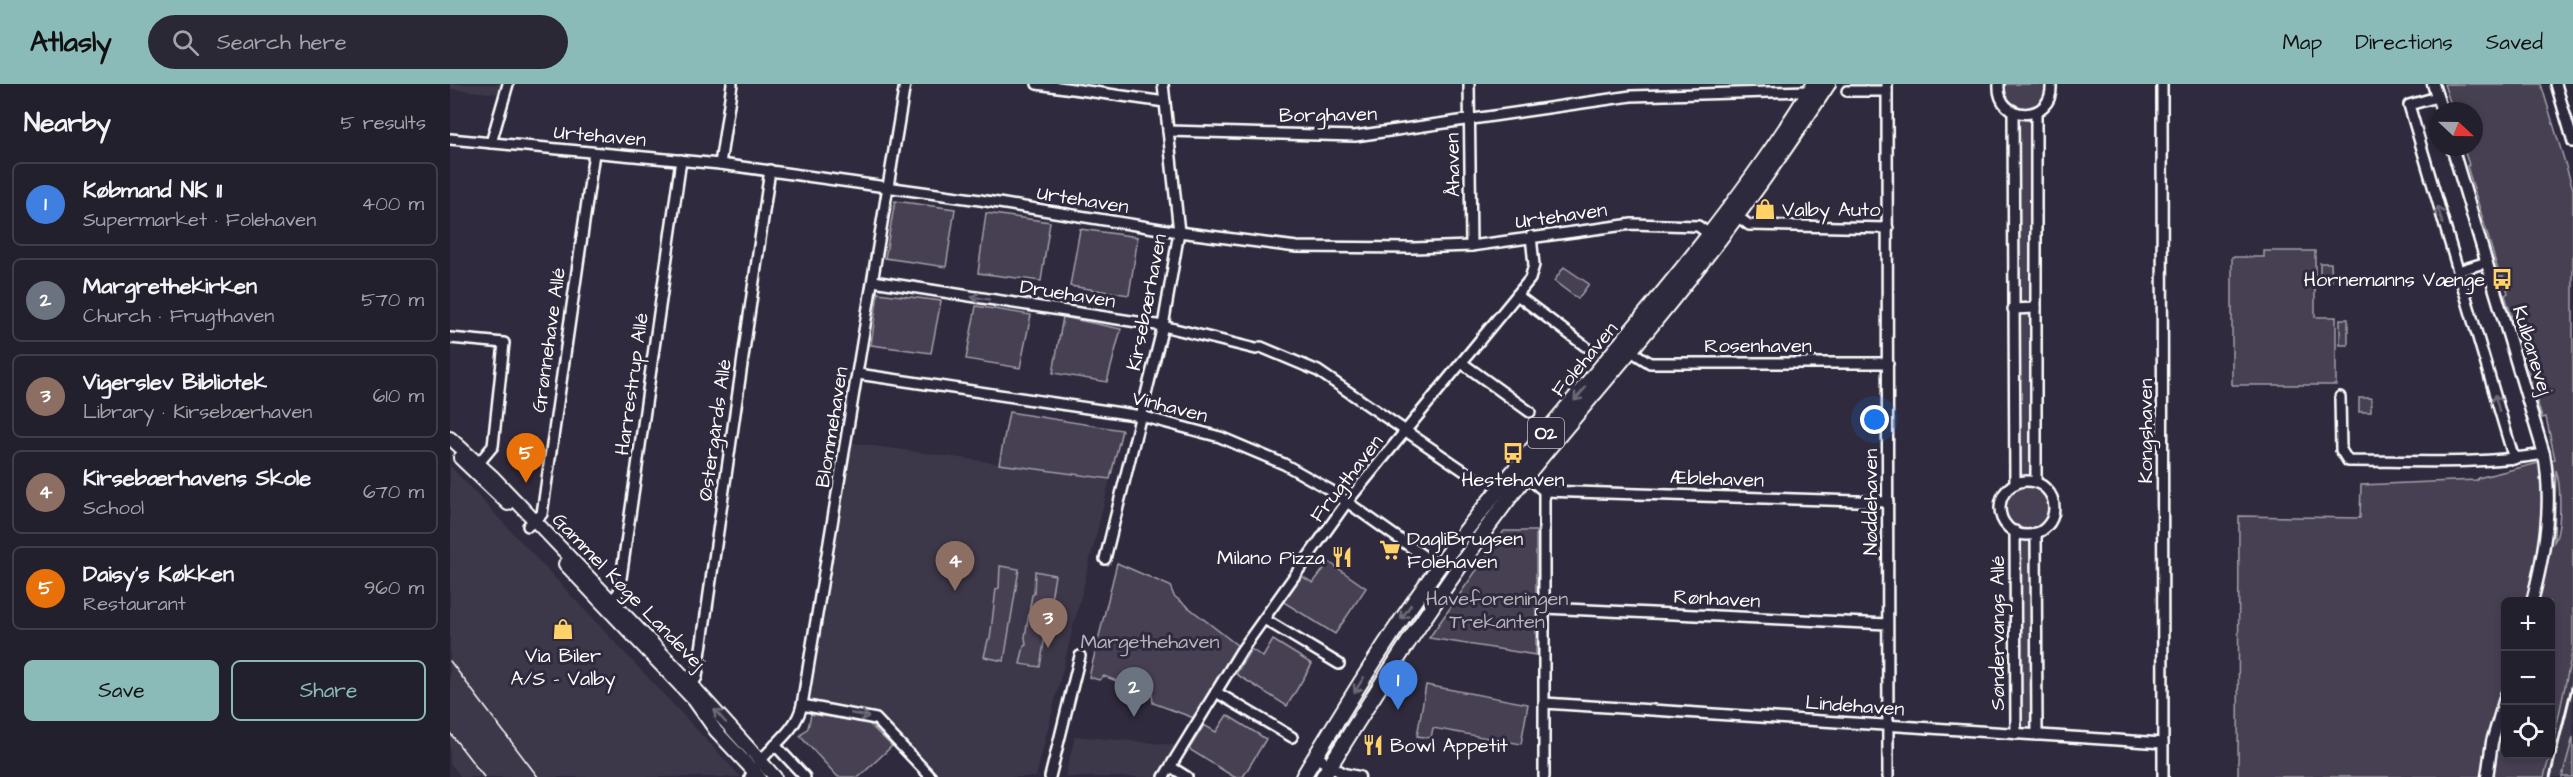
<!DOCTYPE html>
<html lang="en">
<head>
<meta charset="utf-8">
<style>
	:root { --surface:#23202e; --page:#2b2836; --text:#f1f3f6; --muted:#a3a3aa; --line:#403e4a; --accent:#8bbbb9 }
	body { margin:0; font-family:"Architects Daughter",sans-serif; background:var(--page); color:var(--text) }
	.controls { position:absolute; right:18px; bottom:18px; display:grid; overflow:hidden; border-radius:9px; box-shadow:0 3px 9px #0003 }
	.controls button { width:54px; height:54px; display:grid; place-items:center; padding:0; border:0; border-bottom:2px solid var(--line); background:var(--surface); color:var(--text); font:30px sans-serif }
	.compass { position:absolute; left:1979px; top:18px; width:54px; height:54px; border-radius:50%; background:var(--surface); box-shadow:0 3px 9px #0003; rotate:112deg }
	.you { position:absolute; left:1425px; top:336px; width:21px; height:21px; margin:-15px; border:4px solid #fff; border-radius:50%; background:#1a73e8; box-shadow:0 0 0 9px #1a73e833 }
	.badge { display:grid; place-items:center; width:39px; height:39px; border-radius:50%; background:var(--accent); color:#fff; font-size:20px; font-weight:700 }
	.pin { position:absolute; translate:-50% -50px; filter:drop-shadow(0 2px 3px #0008) }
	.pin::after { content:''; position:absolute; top:32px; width:21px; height:18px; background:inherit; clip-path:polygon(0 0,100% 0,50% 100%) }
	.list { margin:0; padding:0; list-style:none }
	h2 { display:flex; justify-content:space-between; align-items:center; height:78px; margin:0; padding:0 24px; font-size:26px }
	h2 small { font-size:20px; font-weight:400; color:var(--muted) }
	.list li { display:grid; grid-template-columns:39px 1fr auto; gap:18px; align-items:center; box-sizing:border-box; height:84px; margin:0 12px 12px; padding:0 12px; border:2px solid var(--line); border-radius:9px }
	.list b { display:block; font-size:22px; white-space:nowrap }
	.list p { margin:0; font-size:20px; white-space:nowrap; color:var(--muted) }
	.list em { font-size:20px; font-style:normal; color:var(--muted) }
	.actions { display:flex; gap:12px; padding:18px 24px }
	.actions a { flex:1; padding:14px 0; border:2px solid var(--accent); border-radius:9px; text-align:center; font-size:21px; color:var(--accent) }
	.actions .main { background:var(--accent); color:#111 }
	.icon { flex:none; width:33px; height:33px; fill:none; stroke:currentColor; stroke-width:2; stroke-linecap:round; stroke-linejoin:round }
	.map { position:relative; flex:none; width:2123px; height:693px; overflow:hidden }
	header { display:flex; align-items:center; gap:36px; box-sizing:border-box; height:84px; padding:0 30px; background:var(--accent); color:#111 }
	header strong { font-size:28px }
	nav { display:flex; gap:33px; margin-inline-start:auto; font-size:21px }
	.search { width:420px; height:54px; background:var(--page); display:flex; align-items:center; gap:15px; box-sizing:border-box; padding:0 21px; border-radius:33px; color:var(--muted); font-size:22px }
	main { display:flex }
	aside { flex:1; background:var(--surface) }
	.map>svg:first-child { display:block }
	.built { fill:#3c3749 }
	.green { fill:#464152; stroke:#a2a0a8; stroke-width:1.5; fill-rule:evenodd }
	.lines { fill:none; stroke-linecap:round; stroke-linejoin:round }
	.minor-casing { stroke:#fff; stroke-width:14 }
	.tertiary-casing { stroke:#fff; stroke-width:15 }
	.secondary-casing { stroke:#fff; stroke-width:16 }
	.primary-casing { stroke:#fff; stroke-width:18 }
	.minor { stroke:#2f2a3d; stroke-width:9 }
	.tertiary { stroke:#2f2a3d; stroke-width:10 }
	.secondary { stroke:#2f2a3d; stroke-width:12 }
	.primary { stroke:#2f2a3d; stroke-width:14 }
	.tram { stroke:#fff; stroke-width:1.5 }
	.rail { stroke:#fff; stroke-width:3 }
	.oneway { stroke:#6d6a77 }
	.labels { text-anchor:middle; stroke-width:6; stroke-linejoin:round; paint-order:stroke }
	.shield { fill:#2f2a3d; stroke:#c1bfc5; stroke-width:1.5 }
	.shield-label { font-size:18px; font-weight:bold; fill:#fff }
	.street-label { font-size:20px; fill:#fff; stroke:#2f2a3d }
	.poi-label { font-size:20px; fill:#fff; stroke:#2f2a3d; text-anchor:start }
	.park-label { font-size:20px; fill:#b5b3ba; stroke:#2f2a3d }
</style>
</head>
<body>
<header>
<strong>Atlasly</strong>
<div class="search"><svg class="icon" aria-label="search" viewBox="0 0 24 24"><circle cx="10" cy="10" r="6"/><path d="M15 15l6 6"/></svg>Search here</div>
<nav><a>Map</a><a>Directions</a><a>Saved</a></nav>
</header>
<main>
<aside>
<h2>Nearby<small>5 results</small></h2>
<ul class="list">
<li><span class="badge" style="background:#3f7fe0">1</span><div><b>Købmand NK 11</b><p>Supermarket · Folehaven</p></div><em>400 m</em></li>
<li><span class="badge" style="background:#6b7280">2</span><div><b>Margrethekirken</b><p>Church · Frugthaven</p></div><em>570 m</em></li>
<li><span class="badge" style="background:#8d6e63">3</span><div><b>Vigerslev Bibliotek</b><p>Library · Kirsebærhaven</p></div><em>610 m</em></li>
<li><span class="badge" style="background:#8d6e63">4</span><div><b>Kirsebærhavens Skole</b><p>School</p></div><em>670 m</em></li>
<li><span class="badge" style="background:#e8710a">5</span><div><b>Daisy's Køkken</b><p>Restaurant</p></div><em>960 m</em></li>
</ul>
<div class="actions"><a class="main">Save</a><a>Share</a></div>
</aside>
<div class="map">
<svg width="2123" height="693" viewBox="0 0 2123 693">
	<rect width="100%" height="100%" fill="#2f2a3d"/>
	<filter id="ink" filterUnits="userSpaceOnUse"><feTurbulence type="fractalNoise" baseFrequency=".0167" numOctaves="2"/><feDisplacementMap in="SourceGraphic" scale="12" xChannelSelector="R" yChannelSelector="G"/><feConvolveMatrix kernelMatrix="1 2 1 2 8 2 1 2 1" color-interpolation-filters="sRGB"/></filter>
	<g filter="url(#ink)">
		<g class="built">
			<polygon points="0,0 51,0 49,10 0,5"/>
			<polygon points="403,359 660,395 586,693 488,693 432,633 421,628 360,618"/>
			<polygon points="0,382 291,693 11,693 0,679"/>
			<polygon points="2123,564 2123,653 2112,693 2094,693 2108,643"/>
			<polygon points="625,652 726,661 707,693 615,693"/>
		</g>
		<g class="green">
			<polygon points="1553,0 1596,0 1595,11 1588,20 1572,25 1557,17"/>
			<path d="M1994,0h97l32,105v459l-22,105 -1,-151h-44v152l44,1 -6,22h-306l1,-261 121,2 1,-33 116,-5 1,-2 77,-19 -9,-42 -4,1 -37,-123 3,-2 -5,-17 -3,1 -33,-111 2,-1 -6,-18h11v-36h-21zM2106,386c5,14 6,60 -2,72z"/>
			<polygon points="1579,34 1581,38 1582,218 1571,221 1569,220 1568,38 1569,35"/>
			<polygon points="445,117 505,125 496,183 435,174"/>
			<polygon points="536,129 600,138 591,197 528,189"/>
			<polygon points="630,145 688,153 679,211 620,202"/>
			<polygon points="1814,167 1865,167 1865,233 1886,233 1886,301 1782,301 1782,173 1814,173"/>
			<polygon points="1870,179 1881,179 1882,197 1870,197"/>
			<polygon points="1114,183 1139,200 1128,215 1104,197"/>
			<polygon points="428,209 491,217 481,269 421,261"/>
			<polygon points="526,222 581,231 570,284 516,275"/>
			<polygon points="1570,229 1582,230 1582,392 1569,392"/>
			<polygon points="613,233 671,245 657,298 603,289"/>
			<rect x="1890" y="235" width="8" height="26"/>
			<rect x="1909" y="314" width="12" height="14"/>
			<polygon points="559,328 672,346 660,395 549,380"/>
			<circle cx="1576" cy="424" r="22"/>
			<polygon points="1054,447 1086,447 1086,571 979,554"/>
			<polygon points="1580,455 1583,460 1581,645 1569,644 1569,457"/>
			<polygon points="879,478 916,504 885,550 832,517 850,491 863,499"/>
			<polygon points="667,479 720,502 724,512 788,562 744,634 703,619 702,611 654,592 649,596 639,593"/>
			<polygon points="550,482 569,485 554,577 534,573 538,556 540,555 546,505 549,504"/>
			<polygon points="585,487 605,491 590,583 570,580 574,562 576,561 575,553 582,511 584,510"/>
			<polygon points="823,556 862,580 837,622 786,590 801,565 813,573"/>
			<polygon points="976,601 1078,620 1071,660 983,644 981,654 967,652"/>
			<polygon points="361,630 418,639 442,662 409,693 388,693 350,652 358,644"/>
			<polygon points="777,631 816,655 793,693 784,693 739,665 754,641 766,648"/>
			<polygon points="2123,653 2123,693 2112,693"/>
		</g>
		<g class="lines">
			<defs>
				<g id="minor">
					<polyline points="587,0 715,18"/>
					<polyline points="1019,0 1021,162"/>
					<polyline points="1437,0 1438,693"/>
					<path d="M1549,0c-3,39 55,40 52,0"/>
					<polyline points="1712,0 1713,693"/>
					<polyline points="2106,0 2123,58"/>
					<polyline points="1397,7 1437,7"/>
					<polyline points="1987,13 1959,21 2064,375"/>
					<polyline points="1563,28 1565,400"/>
					<polyline points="718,47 905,52 1181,12 1359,7"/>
					<polyline points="0,55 270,80 530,116 729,148 847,163 963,164 1021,162 1182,140 1248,142 1259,150"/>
					<polyline points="41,59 58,0"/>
					<polyline points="270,80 282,0"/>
					<polyline points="1287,132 1299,141 1438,144"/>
					<polyline points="2008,187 2037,178"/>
					<polyline points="423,197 713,242 806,265"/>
					<polyline points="1067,211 1135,262"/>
					<polyline points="1563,225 1586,224"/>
					<polyline points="0,254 54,259 43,362 28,380"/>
					<polyline points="811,263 868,287 1026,395"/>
					<polyline points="1181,267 1200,279 1438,279"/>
					<polyline points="1012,279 1080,328"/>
					<polyline points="408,290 691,332 770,353 834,380 880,406 989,483"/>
					<path d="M1890,313l1,53 7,11c66,0 132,4 196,-7"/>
					<polyline points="1076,392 1094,407 1094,693"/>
					<circle cx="1577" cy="424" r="27"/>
					<polyline points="1586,398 1586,28"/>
					<polyline points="1094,407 1438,418"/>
					<polyline points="78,442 92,430 144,69"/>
					<polyline points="1565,447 1566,650"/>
					<polyline points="1586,449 1587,651"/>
					<polyline points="655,475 713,242 729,148 713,0"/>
					<polyline points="158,521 169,508 231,76"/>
					<polyline points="1094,524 1437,540"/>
					<polyline points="814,535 889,580"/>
					<polyline points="240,604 247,593 320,86"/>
					<polyline points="766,608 842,653"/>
					<polyline points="1094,619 1713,659"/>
					<polyline points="352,621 426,635 481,693"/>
					<polyline points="325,661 355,693"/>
					<polyline points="721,683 737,693"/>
					<path d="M300,693c13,-28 45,-41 52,-72l103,-621"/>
					<polyline points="600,693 630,572"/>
					<polyline points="714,693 791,567 897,418 1080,195 1084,181 1081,152"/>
				</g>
				<g id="tertiary">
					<polyline points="1983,0 1992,27"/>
					<path d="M2002,63l92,307c9,51 1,97 -12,148"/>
					<polyline points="865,672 894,690 909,693"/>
					<polyline points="2037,693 2042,658 2056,611"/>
				</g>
				<g id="secondary">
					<polyline points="0,354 43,393 243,602 325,693"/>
					<polyline points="10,374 58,420"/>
					<polyline points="115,480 244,616 266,647 309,693"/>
				</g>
				<g id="primary">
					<path d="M853,693c52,-87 105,-173 168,-253 115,-146 246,-280 343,-440"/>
					<path d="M873,693c64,-103 128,-205 203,-301 47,-59 98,-116 145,-175 56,-69 108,-142 157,-217"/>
				</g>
			</defs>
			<use href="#minor" class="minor-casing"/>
			<use href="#tertiary" class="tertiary-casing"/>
			<use href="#secondary" class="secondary-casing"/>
			<use href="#primary" class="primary-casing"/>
			<use href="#minor" class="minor"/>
			<use href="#tertiary" class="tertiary"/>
			<use href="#secondary" class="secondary"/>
			<use href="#primary" class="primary"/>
			<g class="tram">
				<polyline points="0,577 88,693"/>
				<polyline points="0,649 34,693"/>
			</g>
			<polyline class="rail" points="2100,693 2123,599"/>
		</g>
		<defs><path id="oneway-shaft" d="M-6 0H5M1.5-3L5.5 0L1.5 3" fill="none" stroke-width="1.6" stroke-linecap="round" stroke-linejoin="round" transform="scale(1.5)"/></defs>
		<g class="oneway">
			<use href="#oneway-shaft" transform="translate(1990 131) rotate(-106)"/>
			<use href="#oneway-shaft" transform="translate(530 214) rotate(-171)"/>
			<use href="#oneway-shaft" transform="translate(1130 310) rotate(131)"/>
			<use href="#oneway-shaft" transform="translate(2047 319) rotate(-105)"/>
			<use href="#oneway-shaft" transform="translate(956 528) rotate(124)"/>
			<use href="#oneway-shaft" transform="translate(909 601) rotate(122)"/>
			<use href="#oneway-shaft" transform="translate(410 631) rotate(11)"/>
			<use href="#oneway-shaft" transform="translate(270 632) rotate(-132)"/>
		</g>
	</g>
	<defs>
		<symbol id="shop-bare" viewBox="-9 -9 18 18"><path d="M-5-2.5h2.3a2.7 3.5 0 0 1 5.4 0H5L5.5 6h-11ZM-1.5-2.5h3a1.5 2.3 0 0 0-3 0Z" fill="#ffd166" stroke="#2f2a3d" stroke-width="2.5" paint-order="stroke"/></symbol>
		<symbol id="bus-bare" viewBox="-9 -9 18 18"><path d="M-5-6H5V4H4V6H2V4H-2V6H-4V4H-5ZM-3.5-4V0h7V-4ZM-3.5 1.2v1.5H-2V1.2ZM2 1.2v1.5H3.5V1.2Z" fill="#ffd166" stroke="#2f2a3d" stroke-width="2.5" paint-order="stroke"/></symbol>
		<symbol id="supermarket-bare" viewBox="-9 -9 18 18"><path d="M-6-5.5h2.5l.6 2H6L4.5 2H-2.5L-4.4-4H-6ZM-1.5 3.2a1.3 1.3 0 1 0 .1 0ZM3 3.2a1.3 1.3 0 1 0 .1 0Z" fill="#ffd166" stroke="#2f2a3d" stroke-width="2.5" paint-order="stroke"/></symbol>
		<symbol id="restaurant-bare" viewBox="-9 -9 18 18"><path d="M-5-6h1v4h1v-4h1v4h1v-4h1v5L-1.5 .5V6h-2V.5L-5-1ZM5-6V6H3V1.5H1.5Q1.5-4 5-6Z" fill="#ffd166" stroke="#2f2a3d" stroke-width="2.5" paint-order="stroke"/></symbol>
	</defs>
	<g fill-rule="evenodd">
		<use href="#shop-bare" x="1300" y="110" width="30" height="30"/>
		<use href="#bus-bare" x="2037" y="180" width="30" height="30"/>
		<use href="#bus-bare" x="1048" y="354" width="30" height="30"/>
		<use href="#supermarket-bare" x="925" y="451" width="30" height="30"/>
		<use href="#restaurant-bare" x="877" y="458" width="30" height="30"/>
		<use href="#shop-bare" x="98" y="530" width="30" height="30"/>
		<use href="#restaurant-bare" x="908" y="646" width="30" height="30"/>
	</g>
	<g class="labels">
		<rect class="shield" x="1078" y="334" width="36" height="30" rx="4.5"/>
		<g class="shield-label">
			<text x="1096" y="355">O2</text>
		</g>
		<g class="street-label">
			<text transform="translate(878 30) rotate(-1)" y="7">Borghaven</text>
			<text transform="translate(150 51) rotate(5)" y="7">Urtehaven</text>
			<text transform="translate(1002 81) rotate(-91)" y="7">Åhaven</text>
			<text transform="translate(633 115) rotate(9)" y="7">Urtehaven</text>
			<text transform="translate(1111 131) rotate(-8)" y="7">Urtehaven</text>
			<text transform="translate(618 209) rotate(9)" y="7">Druehaven</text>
			<text transform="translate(696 218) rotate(-79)" y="7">Kirsebærhaven</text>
			<text transform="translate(98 256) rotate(-82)" y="7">Grønnehave Allé</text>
			<text x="1308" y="268">Rosenhaven</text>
			<text transform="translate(2083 266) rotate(73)" y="7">Kulbanevej</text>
			<text transform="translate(1134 275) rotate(-50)" y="7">Folehaven</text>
			<text transform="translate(181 300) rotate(-82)" y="7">Harrestrup Allé</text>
			<text transform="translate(720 322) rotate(14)" y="7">Vinhaven</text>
			<text transform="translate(381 343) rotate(-81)" y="7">Blommehaven</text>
			<text transform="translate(264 346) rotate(-82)" y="7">Østergårds Allé</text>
			<text transform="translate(1695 347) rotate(-90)" y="7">Kongshaven</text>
			<text transform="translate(896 394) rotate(-52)" y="7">Frugthaven</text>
			<text transform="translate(1267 394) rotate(2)" y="7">Æblehaven</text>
			<text transform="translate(1420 418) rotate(-90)" y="7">Nøddehaven</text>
			<text transform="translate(179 507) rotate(46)" y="7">Gammel Køge Landevej</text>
			<text transform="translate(1267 514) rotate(3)" y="7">Rønhaven</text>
			<text transform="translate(1547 549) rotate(-90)" y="7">Søndervangs Allé</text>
			<text transform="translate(1405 621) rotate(4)" y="7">Lindehaven</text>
		</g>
		<g class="poi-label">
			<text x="1332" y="132">Valby Auto</text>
			<text x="2035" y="202" text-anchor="end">Hornemanns Vænge</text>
			<text x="1063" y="402" text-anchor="middle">Hestehaven</text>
			<text x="957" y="461">DagliBrugsen<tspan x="957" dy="23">Folehaven</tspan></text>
			<text x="875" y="480" text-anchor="end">Milano Pizza</text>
			<text x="113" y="578" text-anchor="middle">Via Biler<tspan x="113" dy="23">A/S - Valby</tspan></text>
			<text x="940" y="668">Bowl Appetit</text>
		</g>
		<g class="park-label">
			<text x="1047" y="521">Haveforeningen<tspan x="1047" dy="23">Trekanten</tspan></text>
			<text x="700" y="564">Margethehaven</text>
		</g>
	</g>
</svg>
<div class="controls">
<button>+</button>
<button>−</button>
<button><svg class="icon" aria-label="locate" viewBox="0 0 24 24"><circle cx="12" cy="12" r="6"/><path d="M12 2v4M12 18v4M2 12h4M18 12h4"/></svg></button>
</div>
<svg class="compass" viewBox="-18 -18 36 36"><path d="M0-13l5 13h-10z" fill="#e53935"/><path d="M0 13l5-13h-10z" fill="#a3a3aa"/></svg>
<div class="you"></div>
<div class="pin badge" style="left:948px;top:626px;background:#3f7fe0">1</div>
<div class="pin badge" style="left:684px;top:633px;background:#6b7280">2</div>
<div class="pin badge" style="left:598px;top:564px;background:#8d6e63">3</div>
<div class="pin badge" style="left:505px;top:507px;background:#8d6e63">4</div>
<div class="pin badge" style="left:76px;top:399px;background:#e8710a">5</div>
</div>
</main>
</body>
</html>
